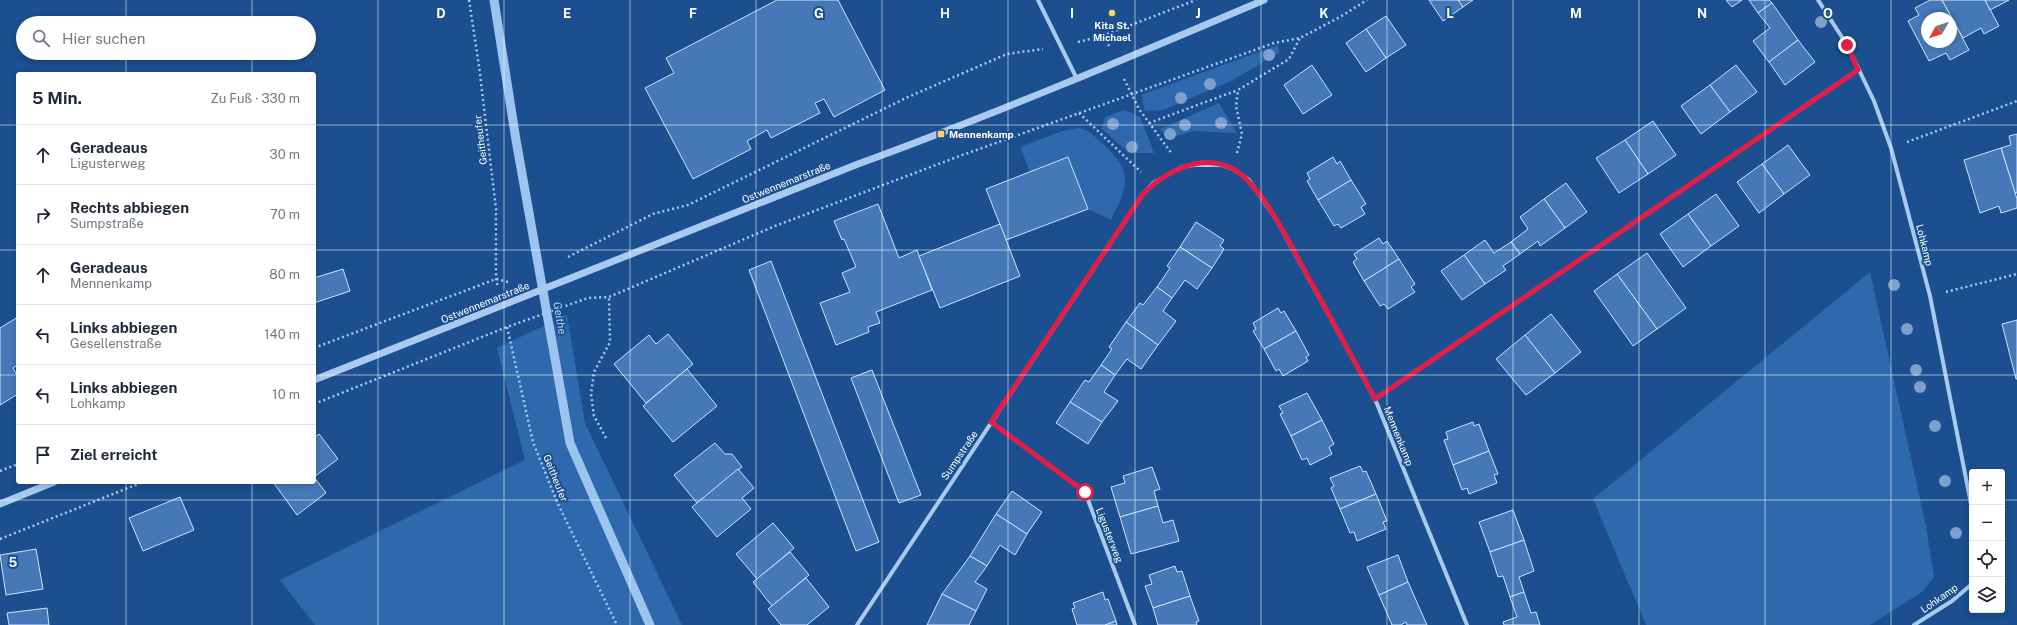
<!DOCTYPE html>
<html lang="de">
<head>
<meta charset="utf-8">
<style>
	:root { --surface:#fff; --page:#f6f6f7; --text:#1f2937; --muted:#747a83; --line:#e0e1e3 }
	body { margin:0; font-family:"Public Sans",sans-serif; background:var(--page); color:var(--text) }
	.controls { position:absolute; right:12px; bottom:12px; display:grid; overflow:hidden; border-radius:4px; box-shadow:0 2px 6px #0003 }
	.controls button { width:36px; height:36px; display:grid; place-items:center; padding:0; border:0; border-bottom:1px solid var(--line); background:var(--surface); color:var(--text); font:20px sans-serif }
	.compass { position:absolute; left:1921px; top:12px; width:36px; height:36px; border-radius:50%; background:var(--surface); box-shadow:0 2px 6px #0003; rotate:231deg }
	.stop { position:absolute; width:12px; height:12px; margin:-9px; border:3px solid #e11d48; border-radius:50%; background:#fff }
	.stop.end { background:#e11d48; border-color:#fff; box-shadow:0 1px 4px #0008 }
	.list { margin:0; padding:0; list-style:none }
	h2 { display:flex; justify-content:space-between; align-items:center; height:52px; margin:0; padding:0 16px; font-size:17px }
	h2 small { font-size:13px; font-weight:400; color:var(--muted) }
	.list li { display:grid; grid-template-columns:26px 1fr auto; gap:12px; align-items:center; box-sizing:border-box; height:60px; padding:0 16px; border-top:1px solid var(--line) }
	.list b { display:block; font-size:15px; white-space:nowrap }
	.list p { margin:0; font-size:13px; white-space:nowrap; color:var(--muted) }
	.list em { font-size:13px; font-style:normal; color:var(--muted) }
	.icon { flex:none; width:22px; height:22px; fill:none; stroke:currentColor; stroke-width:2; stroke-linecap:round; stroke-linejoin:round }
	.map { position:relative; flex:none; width:2017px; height:625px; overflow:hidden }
	.search { position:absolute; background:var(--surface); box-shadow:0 2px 6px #0003; left:16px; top:16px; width:300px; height:44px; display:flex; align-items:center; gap:10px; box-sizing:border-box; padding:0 14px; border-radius:22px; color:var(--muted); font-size:15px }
	.panel { position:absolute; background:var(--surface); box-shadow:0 2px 6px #0003; left:16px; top:72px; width:300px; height:412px; border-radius:4px }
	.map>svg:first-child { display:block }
	.green { fill:#2e69ad }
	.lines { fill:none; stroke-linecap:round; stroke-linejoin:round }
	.stream { stroke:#9cc4f0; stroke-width:9 }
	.building { fill:#4478b7; stroke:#cfe3fa; fill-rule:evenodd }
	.path { stroke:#a9c9ee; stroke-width:2.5; stroke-dasharray:2 3; stroke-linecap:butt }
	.minor { stroke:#a9c9ee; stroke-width:4 }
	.tertiary { stroke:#a9c9ee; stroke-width:7 }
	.tree { fill:#7ea0ca }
	.route { stroke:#e11d48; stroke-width:5 }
	.grid { fill:none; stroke:#fff; stroke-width:1; stroke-opacity:0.55 }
	.poi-dot { fill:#ffd166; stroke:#1b4f8f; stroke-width:1.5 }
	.labels { text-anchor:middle; stroke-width:4; stroke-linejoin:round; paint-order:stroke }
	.poi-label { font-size:10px; font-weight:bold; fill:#fff; stroke:#1b4f8f }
	.street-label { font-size:10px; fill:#fff; stroke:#1b4f8f }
	.water-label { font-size:11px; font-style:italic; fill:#b5d3f5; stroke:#1b4f8f }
	.grid-label { font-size:13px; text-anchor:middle; font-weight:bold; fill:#fff; stroke:#1b4f8f; stroke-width:4; stroke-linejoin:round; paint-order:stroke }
</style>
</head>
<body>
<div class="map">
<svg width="2017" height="625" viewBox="0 0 2017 625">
	<rect width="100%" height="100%" fill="#1b4f8f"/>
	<g class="green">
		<polygon points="1278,45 1279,53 1231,81 1163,110 1145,111 1141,95"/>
		<polygon points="1219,103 1237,133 1193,131 1168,139 1160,129"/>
		<polygon points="1125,110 1140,117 1154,153 1129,153 1102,129 1105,117"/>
		<path d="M1078,128c11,1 17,9 25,16 31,28 25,42 8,76l-23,-11 -20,-52 -38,15 -10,-25 42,-16z"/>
		<polygon points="1870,272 1926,526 1934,577 1922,592 1870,625 1646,625 1593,499"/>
		<polygon points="567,315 585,423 682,625 315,625 280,580 525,460 497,348"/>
	</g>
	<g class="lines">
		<polyline class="stream" points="494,0 516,140 570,443 650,625"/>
	</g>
	<g class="building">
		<polygon points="777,0 838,0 885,90 834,117 824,99 815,103 820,113 771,138 767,130 747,141 751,149 693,179 645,88 674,73 666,58"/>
		<polygon points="1429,0 1458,0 1463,7 1443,21"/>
		<polygon points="1458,0 1473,0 1463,7"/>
		<polygon points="1726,0 1742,0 1732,7"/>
		<polygon points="1749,0 1769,0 1772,3 1758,13"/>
		<path d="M1930,0h12l27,50 -19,10 -4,-7 -17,8 -21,-40 11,-6 -4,-7zM1927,18h24v24h-24z"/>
		<polygon points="1942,0 1985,0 1999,26 1984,34 1981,28 1963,38"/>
		<polygon points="1985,0 2009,0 1990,10"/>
		<polygon points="1772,3 1798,40 1769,62 1753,41 1770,28 1758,13"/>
		<polygon points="1386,16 1406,45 1386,58 1366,29"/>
		<polygon points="1366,29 1386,58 1366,72 1346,43"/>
		<polygon points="1798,40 1815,62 1785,85 1769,62"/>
		<polygon points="1312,65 1332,95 1303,114 1284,85"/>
		<polygon points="1736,65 1757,92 1730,112 1710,85"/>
		<polygon points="1710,85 1730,112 1701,134 1681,106"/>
		<polygon points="1653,121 1676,155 1648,174 1625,140"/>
		<polygon points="2017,134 2017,193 2015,193 2001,148 2011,145 2009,136"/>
		<polygon points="1625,140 1648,174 1619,193 1596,158"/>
		<polygon points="1788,145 1810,175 1784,194 1762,164"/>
		<polygon points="2001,148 2017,199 2017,208 2001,213 1999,206 1980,213 1964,160"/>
		<polygon points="1068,157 1088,209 1006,240 986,189"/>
		<polygon points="1333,157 1337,164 1340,161 1351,180 1318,200 1307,181 1310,179 1307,173"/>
		<polygon points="1762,164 1784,194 1759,213 1737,182"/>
		<polygon points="1351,180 1366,204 1361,207 1365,214 1341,228 1338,224 1334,226 1318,200"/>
		<polygon points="1566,183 1587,212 1565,228 1544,199"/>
		<polygon points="1716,194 1739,226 1711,246 1688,214"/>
		<polygon points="1544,199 1565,228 1540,246 1538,241 1520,254 1511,242 1528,229 1520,217"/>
		<polygon points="878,204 899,258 917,250 932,290 876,312 880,323 868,327 869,332 836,345 820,303 850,292 842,273 856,267 844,239 842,240 834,221"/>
		<polygon points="1688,214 1711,246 1683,267 1660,234"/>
		<polygon points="1196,222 1224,240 1220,246 1224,249 1212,268 1180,247"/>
		<polygon points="1000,224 1020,276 940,308 919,256"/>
		<polygon points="1379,238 1383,244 1387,241 1399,259 1364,281 1353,262 1357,259 1354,254"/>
		<polygon points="1485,240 1494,253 1511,242 1520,254 1503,266 1506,270 1485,284 1464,255"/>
		<polygon points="1180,247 1212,268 1197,289 1185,280 1172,298 1157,287 1170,268 1167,266"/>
		<polygon points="1647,253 1686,308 1657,329 1617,274"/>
		<polygon points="1464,255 1485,284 1462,300 1441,271"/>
		<polygon points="1399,259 1415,284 1411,287 1415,292 1388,309 1384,304 1380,306 1364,281"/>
		<polygon points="771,261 879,542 856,551 749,270"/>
		<polygon points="343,269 350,291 314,303 314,278"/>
		<polygon points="1617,274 1657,329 1633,346 1594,291"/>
		<polygon points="1157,287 1172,298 1163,311 1176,321 1158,345 1126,322 1140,303 1143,305"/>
		<polygon points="1278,308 1281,313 1284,311 1296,331 1264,349 1253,331 1256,329 1253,323"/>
		<polygon points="1551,314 1581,352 1555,373 1525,335"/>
		<polygon points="18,317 18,365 13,368 18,377 18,394 0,405 0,328"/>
		<polygon points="2017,320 2017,379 2016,379 2002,324"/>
		<polygon points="1126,322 1158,345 1141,369 1127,359 1115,375 1101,365 1112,349 1109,347"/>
		<polygon points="1296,331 1309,355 1306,357 1308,361 1283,376 1279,369 1276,371 1264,349"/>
		<polygon points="668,334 693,364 646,403 614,364 649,335 656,344"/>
		<polygon points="1525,335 1555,373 1526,395 1496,359"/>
		<polygon points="1101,365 1115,375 1104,392 1118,401 1102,422 1070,402 1085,380 1089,382"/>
		<polygon points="687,369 717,406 673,442 643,406"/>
		<polygon points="872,370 921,495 899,503 851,378"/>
		<polygon points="1307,393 1322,420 1291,436 1280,414 1283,413 1279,406"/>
		<polygon points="1070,402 1102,422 1088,444 1056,423"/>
		<polygon points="1322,420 1334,444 1329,447 1332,454 1310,465 1307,458 1302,460 1291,436"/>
		<polygon points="1473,422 1474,426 1479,424 1489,451 1453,465 1444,440 1448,439 1446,432"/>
		<polygon points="319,434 338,459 314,477 326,493 297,515 273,482 314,482 314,438"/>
		<polygon points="715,443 725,454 732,454 742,467 697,503 674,475"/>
		<polygon points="1489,451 1498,474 1494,475 1497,483 1469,494 1467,488 1462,490 1453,465"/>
		<polygon points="1360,466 1363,472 1366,471 1376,494 1340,509 1331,488 1334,486 1330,478"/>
		<polygon points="1152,467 1160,489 1154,491 1158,506 1120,517 1111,487 1125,483 1123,476"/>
		<polygon points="738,469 754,488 742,498 751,509 717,537 692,507"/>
		<polygon points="1012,491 1042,512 1027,534 996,514"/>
		<polygon points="1376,494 1387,521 1383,522 1386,529 1357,541 1354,532 1350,533 1340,509"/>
		<polygon points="180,497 194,530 143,551 129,518"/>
		<polygon points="1158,506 1163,523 1173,520 1179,541 1131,554 1120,517"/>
		<polygon points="1513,510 1524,540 1490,552 1479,522"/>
		<polygon points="996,514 1027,534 1015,555 1000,545 987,566 970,556"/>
		<polygon points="773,523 794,548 757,579 736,554"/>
		<polygon points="1524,540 1534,571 1519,577 1524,592 1510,597 1503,576 1498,577 1490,552"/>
		<polygon points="36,549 43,589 6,595 0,555"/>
		<polygon points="790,552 809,575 772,606 753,582"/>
		<polygon points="1398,555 1408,582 1379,595 1367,567"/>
		<polygon points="970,556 987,566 975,582 987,589 976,611 942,594"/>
		<polygon points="1175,566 1177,572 1182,571 1190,596 1153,608 1145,586 1152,584 1149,575"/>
		<polygon points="806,578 829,607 807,625 781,625 768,609"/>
		<polygon points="1408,582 1427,625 1407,625 1406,622 1401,625 1392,625 1379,595"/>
		<polygon points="1103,592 1105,600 1108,599 1116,621 1105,625 1077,625 1072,609 1075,608 1073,603"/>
		<polygon points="1524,592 1531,613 1536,612 1540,625 1504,625 1503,622 1517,617 1510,597"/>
		<polygon points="942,594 976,611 969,625 927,625"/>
		<polygon points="1190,596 1199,621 1196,622 1197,625 1158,625 1153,608"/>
		<polygon points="47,608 49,625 9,625 7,613"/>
		<polygon points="1116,621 1117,625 1105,625"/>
	</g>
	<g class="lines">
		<g class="path">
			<polyline points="469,0 479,66 496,209 496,279 498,287"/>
			<polyline points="1105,35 1109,46"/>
			<polyline points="1078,42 1105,35 1196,0"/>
			<polyline points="1124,79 1139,109 1172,154"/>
			<polyline points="1079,113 1141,172"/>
			<polyline points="1149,123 1238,90"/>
			<polyline points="1907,142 2017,101"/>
			<polyline points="1237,153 1242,134 1236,106 1238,90 1289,59 1300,38"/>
			<polyline points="568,257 653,214 688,205 906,98 1007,54 1043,49"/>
			<polyline points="1946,292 2017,274"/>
			<polyline points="507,327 533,442 557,502 617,625"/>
			<polyline points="314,348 496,279 508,282"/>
			<polyline points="314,404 507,327 588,298 609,297 775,226 957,157 1274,43 1300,38 1340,17 1367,0"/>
			<polyline points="606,438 594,416 591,394 594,372 610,342 609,297"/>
			<polyline points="0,471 18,464"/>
			<polyline points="0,539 143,482"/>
		</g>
		<g class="minor">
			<polyline points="1038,0 1077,79"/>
			<polyline points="1818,0 1847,45 1874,101 1891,148 1930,296 1972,509"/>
			<polyline points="1375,399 1858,70"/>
			<polyline points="991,422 1085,492 1135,625"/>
			<polyline points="857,625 1143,194 1153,183 1167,175 1182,167 1194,165 1222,165 1233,169 1249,180 1276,219 1375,399 1467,625"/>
			<polyline points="1914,625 1952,601 1972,584"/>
		</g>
		<g class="tertiary">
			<path d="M314,380l544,-216c137,-50 272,-107 406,-164"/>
			<polyline points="0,504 54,482"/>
		</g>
	</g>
	<g class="tree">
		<circle cx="1821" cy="22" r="6"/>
		<circle cx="1269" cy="55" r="6"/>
		<circle cx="1210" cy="84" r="6"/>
		<circle cx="1181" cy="98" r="6"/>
		<circle cx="1221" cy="123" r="6"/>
		<circle cx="1113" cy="124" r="6"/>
		<circle cx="1185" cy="125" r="6"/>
		<circle cx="1170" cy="134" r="6"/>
		<circle cx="1132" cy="147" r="6"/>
		<circle cx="1894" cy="285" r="6"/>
		<circle cx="1907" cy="329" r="6"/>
		<circle cx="1916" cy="370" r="6"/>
		<circle cx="1920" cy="387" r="6"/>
		<circle cx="1935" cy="426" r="6"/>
		<circle cx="1945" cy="481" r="6"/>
		<circle cx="1956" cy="533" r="6"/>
	</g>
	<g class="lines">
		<path class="route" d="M1085,492l-94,-70 152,-228c21,-22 59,-42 90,-25 31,17 60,82 78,113 21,39 43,78 64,117l483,-329 -11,-25"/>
	</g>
	<path class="grid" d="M126,0v23M252,0v23M378,0v625M504,0v625M630,0v625M756,0v625M882,0v625M1008,0v625M1135,0v625M1261,0v625M1387,0v625M1513,0v625M1639,0v625M1765,0v625M1891,0v625M126,53v21M252,53v21M0,125h18M314,125h1703M0,250h18M314,250h1703M0,375h18M314,375h1703M126,482v143M252,482v143M0,500h1972M2002,500h15"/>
	<g class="poi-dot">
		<circle cx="1112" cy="13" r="4"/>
		<rect x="937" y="130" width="8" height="8" rx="2"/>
	</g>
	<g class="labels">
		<g class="poi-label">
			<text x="1112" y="29">Kita St.<tspan x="1112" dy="12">Michael</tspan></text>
			<text x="949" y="138" text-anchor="start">Mennenkamp</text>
		</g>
		<g class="street-label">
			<text transform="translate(480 140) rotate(-97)" y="4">Geitheufer</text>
			<text transform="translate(786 182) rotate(-22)" y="4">Ostwennemarstraße</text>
			<text transform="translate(1925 245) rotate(76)" y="4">Lohkamp</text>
			<text transform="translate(485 302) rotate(-22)" y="4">Ostwennemarstraße</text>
			<text transform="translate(1399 436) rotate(68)" y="4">Mennenkamp</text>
			<text transform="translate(959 455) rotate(-56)" y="4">Sumpstraße</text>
			<text transform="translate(556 478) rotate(68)" y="4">Geitheufer</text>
			<text transform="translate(1110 535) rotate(69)" y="4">Ligusterweg</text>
			<text transform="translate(1939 598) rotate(-35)" y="4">Lohkamp</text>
		</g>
		<g class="water-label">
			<text transform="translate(560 318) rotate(80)" y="4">Geithe</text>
		</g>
	</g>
	<g class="grid-label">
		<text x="441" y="18">D</text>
		<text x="567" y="18">E</text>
		<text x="693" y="18">F</text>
		<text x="819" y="18">G</text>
		<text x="945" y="18">H</text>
		<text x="1072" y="18">I</text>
		<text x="1198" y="18">J</text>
		<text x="1324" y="18">K</text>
		<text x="1450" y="18">L</text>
		<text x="1576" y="18">M</text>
		<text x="1702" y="18">N</text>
		<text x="1828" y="18">O</text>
		<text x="13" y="567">5</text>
	</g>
</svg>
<div class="controls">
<button>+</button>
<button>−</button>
<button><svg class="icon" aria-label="locate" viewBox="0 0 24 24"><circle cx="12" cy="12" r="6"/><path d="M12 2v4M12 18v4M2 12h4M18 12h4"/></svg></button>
<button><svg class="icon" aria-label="layers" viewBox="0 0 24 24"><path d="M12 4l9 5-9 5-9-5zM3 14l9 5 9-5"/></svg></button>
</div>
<svg class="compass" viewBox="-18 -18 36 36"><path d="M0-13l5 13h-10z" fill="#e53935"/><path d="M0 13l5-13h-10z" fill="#747a83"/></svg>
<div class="stop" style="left:1085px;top:492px"></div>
<div class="stop end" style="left:1847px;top:45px"></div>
<div class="search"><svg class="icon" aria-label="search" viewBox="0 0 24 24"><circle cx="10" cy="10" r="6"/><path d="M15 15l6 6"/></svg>Hier suchen</div>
<section class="panel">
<h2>5 Min.<small>Zu Fuß · 330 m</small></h2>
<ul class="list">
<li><svg class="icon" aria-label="ahead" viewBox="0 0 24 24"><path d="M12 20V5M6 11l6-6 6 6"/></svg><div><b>Geradeaus</b><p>Ligusterweg</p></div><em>30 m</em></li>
<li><svg class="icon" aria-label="right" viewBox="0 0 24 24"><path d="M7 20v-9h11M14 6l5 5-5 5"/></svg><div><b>Rechts abbiegen</b><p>Sumpstraße</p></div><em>70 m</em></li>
<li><svg class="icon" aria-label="ahead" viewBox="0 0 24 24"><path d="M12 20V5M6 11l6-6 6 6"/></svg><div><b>Geradeaus</b><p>Mennenkamp</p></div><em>80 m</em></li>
<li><svg class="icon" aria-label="left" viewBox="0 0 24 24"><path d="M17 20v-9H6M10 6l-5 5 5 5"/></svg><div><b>Links abbiegen</b><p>Gesellenstraße</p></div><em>140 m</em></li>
<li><svg class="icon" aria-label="left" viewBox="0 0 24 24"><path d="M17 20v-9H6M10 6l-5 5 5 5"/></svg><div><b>Links abbiegen</b><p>Lohkamp</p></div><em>10 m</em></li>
<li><svg class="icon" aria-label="arrive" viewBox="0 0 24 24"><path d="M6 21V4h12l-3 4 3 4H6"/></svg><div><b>Ziel erreicht</b></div></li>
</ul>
</section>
</div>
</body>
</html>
